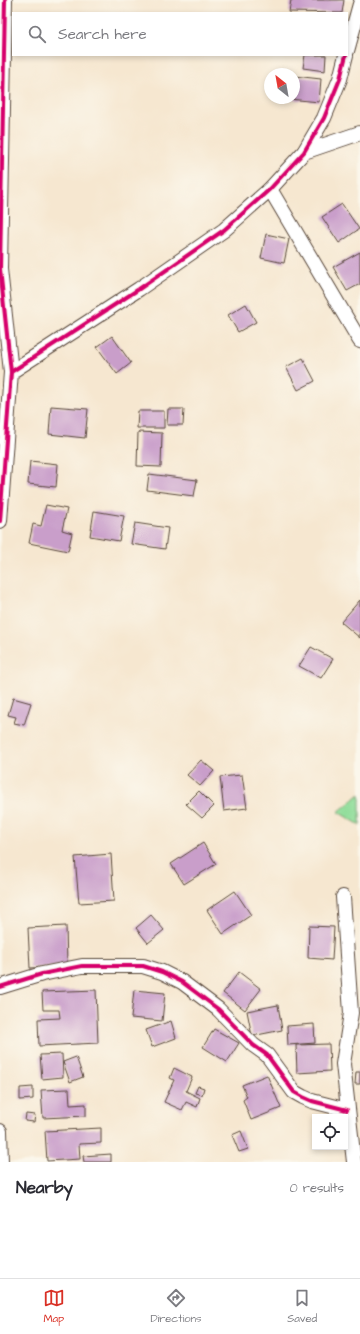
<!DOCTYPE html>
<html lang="en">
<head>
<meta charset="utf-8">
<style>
	:root { --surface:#fff; --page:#f2f2f3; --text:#2b2b33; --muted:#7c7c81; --line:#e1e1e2; --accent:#d93025 }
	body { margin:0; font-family:"Architects Daughter",sans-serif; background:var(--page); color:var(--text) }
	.controls { position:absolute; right:12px; bottom:12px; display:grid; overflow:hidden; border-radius:0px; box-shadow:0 2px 6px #0003 }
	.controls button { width:36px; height:36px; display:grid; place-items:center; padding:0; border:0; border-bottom:1px solid var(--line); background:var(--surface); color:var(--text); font:20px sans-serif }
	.compass { position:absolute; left:264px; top:68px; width:36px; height:36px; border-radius:50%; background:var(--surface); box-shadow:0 2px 6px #0003; rotate:329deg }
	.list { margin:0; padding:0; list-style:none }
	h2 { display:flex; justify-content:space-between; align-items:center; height:52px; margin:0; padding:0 16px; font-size:17px }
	h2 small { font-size:13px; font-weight:400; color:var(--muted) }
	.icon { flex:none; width:22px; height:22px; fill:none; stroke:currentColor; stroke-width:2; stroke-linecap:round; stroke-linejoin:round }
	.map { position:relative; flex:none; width:360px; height:1162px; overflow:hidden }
	.search { position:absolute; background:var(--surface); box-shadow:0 2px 6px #0003; left:12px; right:12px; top:12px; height:44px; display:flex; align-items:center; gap:10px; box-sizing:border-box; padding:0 14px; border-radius:0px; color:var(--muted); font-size:15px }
	.sheet { height:116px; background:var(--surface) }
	nav { display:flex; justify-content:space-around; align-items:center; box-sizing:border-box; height:56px; border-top:1px solid var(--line); background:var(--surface); font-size:11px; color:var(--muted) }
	nav a { display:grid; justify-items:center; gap:2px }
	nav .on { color:var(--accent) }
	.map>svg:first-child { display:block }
	.green { fill:#90dd9a; stroke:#66845c }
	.building { fill:#c99eca }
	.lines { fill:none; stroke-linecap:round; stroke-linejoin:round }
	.street-casing { stroke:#574639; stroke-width:16 }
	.street { stroke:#fff; stroke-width:14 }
	.cycleway-casing { stroke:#fbf7ec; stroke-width:6 }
	.cycleway { stroke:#d6006c; stroke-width:4 }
</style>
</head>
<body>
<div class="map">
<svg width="360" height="1162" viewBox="0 0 360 1162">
	<rect width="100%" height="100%" fill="#fbf7ec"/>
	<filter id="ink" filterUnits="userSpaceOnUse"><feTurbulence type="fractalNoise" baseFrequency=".025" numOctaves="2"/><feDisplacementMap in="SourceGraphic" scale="8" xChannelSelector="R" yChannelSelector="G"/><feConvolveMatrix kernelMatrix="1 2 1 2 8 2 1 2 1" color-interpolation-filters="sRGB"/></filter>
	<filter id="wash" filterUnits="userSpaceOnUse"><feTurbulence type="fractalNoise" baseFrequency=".012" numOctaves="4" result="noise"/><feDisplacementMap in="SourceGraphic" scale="16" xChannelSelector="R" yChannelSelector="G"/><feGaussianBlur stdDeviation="0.9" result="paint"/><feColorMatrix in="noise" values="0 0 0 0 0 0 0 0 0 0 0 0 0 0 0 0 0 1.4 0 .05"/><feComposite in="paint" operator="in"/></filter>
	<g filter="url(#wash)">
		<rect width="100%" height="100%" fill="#f6e7d0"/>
		<polygon class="green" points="360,794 360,825 338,812"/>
		<g id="blocks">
			<g class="building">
				<polygon points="291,0 344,0 342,13 289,12"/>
				<polygon points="305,55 326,55 325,71 303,68"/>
				<polygon points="294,76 321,79 319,102 289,99 289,98 294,98"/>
				<polygon points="342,204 359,229 339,243 322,217"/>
				<polygon points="266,234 289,239 284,263 261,258"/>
				<polygon points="360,252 360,284 347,291 333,267"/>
				<polygon points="246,304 256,322 238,332 228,315"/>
				<polygon points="112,336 131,363 117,374 97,347"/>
				<polygon points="303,358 315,381 298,390 286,367"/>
				<polygon points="51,406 88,409 85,438 49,434"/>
				<polygon points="168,409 184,409 183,425 167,425"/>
				<polygon points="138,411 164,411 164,428 137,428"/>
				<polygon points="138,432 162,433 161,467 137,466"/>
				<polygon points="30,461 58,464 56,487 28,484"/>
				<polygon points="149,474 197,480 194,496 147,490"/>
				<polygon points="46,505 67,509 62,530 72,533 68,551 29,543 33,524 41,526"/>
				<polygon points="94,511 124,516 119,541 90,536"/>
				<polygon points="135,523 168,528 165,549 131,544"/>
				<polygon points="360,600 360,638 341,622"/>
				<polygon points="311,647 333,659 321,678 299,666"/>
				<polygon points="13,698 31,703 24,725 14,723 16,717 8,715"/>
				<polygon points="201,760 214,771 200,786 187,775"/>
				<polygon points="242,775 247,808 224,811 220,777"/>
				<polygon points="199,791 214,806 202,818 186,804"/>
				<polygon points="203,843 216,864 184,884 171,864"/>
				<polygon points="111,854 114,901 79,903 75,857"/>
				<polygon points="235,891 251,915 223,934 207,910"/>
				<polygon points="151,915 164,930 148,943 136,928"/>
				<polygon points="66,926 67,966 30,968 28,928"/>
				<polygon points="309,926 334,927 332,960 308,958"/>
				<polygon points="239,972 261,989 245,1010 223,993"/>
				<polygon points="96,990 98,1043 39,1046 38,1019 60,1018 59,1010 43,1010 42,992"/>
				<polygon points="134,990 165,993 162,1021 131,1018"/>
				<polygon points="278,1005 282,1030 252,1036 247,1011"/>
				<polygon points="171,1021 176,1038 152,1047 146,1030"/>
				<polygon points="314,1024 315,1043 288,1045 287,1026"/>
				<polygon points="214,1029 239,1043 227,1062 203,1047"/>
				<polygon points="329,1044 330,1071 297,1073 296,1045"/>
				<polygon points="62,1054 63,1077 42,1079 40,1055"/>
				<polygon points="76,1057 83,1077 70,1082 63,1062"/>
				<polygon points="174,1068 192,1077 186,1091 200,1098 197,1107 186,1102 182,1110 164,1102 174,1080 170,1078"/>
				<polygon points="356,1072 360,1072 360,1084 355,1084"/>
				<polygon points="267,1075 281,1108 251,1120 243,1100 247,1097 242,1085"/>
				<polygon points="198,1086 204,1088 202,1095 195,1093"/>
				<polygon points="33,1087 33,1099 20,1100 20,1088"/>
				<polygon points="69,1089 70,1105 86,1104 86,1116 43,1118 41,1090"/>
				<polygon points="26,1114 35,1115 34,1122 25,1121"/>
				<polygon points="101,1128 101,1143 79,1144 80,1159 47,1161 45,1131"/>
				<polygon points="241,1131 248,1149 239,1152 232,1135"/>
				<polygon points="111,1154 111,1162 84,1162 83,1156"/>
			</g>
		</g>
	</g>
	<g filter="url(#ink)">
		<use href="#blocks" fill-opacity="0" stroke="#574639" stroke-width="1"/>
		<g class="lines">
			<defs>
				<g id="street">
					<polyline points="347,51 360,4"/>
					<polyline points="304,152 360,133"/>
					<polyline points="270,189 360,341"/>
					<polyline points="11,372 139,289 224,230 270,189 304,152 324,118 340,79 346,55"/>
					<polyline points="0,521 11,372 0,269 5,0"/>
					<polyline points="343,897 351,1013 343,1064 354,1162"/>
					<polyline points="0,987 42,974 82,966 143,966 162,972 182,982 218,1009 253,1045 267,1055 294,1092 303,1097 312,1101 347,1110"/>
					<polyline points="0,1131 1,1162"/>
				</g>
			</defs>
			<use href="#street" class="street-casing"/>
			<use href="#street" class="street"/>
			<defs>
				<g id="cycleway">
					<polyline points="11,372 139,289 224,230 270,189 304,152 324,118 340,79 346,55"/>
					<polyline points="0,521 11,372 0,269 5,0"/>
					<polyline points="0,987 42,974 82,966 143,966 162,972 182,982 218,1009 253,1045 267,1055 294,1092 303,1097 312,1101 347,1110"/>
				</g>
			</defs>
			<use href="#cycleway" class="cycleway-casing"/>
			<use href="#cycleway" class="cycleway"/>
		</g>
	</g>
</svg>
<div class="controls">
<button><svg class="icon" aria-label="locate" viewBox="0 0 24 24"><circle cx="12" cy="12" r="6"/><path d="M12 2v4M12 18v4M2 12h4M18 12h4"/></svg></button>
</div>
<svg class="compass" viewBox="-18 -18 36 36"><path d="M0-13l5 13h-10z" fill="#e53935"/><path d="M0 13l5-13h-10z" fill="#7c7c81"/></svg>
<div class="search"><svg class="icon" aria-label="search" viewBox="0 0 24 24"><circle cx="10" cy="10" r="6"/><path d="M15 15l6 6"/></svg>Search here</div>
</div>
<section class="sheet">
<h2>Nearby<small>0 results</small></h2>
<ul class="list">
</ul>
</section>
<nav>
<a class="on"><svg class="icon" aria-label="map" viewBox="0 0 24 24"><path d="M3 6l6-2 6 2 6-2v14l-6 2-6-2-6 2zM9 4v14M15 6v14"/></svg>Map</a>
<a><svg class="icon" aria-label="directions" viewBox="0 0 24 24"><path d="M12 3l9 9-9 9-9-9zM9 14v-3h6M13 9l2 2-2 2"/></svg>Directions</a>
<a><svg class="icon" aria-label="saved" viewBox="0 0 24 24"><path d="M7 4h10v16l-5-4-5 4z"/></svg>Saved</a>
</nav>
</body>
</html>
